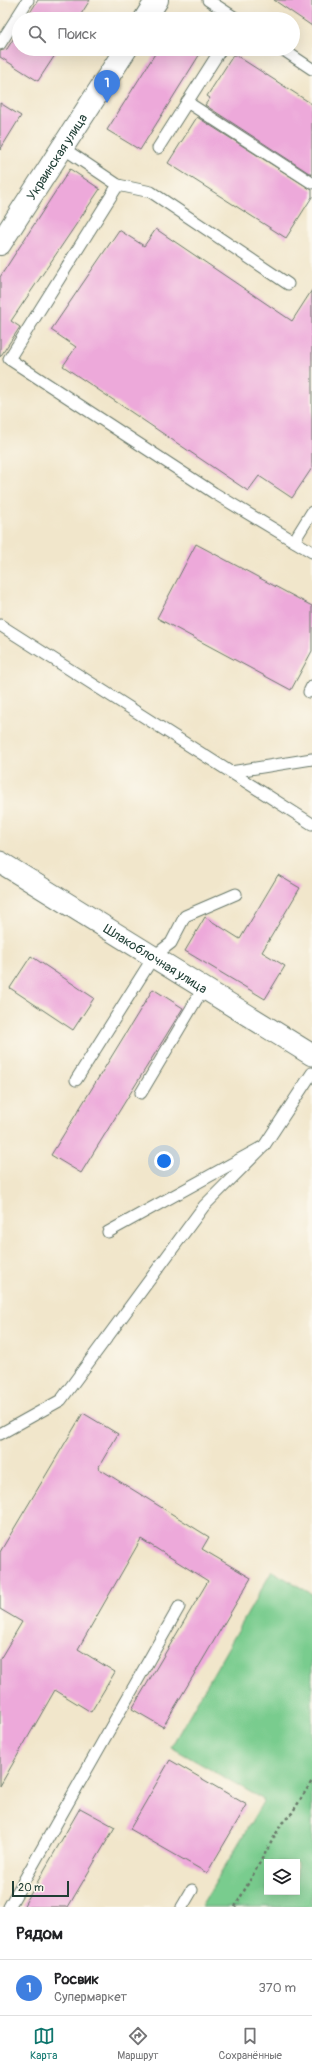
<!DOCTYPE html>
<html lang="ru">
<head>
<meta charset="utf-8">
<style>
	:root { --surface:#fff; --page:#f6f6f6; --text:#202124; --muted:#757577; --line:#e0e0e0; --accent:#0f766e }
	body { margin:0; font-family:Pangolin,sans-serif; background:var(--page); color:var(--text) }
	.controls { position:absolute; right:12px; bottom:12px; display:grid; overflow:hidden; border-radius:0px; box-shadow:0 4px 16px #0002 }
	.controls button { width:36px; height:36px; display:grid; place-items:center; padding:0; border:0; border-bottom:1px solid var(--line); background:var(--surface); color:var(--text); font:20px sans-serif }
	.scale { position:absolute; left:12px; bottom:10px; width:57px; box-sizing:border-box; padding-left:4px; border:2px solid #1f3d34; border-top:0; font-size:11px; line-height:14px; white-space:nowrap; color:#1f3d34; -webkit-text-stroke:3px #fbf7ec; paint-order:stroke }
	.you { position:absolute; left:164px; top:1161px; width:14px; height:14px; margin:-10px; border:3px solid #fff; border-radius:50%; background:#1a73e8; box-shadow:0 0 0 6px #1a73e833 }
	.badge { display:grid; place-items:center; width:26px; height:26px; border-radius:50%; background:var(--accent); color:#fff; font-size:13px; font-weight:700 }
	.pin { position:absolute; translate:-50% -33px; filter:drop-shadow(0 1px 2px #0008) }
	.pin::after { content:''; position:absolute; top:21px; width:14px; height:12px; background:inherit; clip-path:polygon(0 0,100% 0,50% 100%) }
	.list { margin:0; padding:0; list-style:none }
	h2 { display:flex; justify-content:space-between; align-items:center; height:52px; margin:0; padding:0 16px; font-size:17px }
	h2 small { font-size:13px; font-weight:400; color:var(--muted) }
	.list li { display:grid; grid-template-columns:26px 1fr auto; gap:12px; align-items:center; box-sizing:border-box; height:56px; padding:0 16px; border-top:1px solid var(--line) }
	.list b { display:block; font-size:15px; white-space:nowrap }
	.list p { margin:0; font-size:13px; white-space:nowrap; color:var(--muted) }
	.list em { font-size:13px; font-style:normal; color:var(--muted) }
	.icon { flex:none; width:22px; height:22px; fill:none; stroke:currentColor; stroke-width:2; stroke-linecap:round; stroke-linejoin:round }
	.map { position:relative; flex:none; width:312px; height:1907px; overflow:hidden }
	.search { position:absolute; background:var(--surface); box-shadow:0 4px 16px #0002; left:12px; right:12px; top:12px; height:44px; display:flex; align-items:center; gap:10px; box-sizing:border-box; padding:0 14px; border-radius:22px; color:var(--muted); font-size:15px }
	.sheet { height:108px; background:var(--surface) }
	nav { display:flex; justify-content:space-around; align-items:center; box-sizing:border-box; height:56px; border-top:1px solid var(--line); background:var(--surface); font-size:11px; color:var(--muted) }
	nav a { display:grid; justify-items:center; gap:2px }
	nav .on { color:var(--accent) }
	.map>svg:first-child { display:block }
	.green { fill:#79cc8e; stroke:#4c8461; fill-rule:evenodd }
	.building { fill:#eda9da }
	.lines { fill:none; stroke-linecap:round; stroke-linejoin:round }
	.service-casing { stroke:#687869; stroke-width:13 }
	.minor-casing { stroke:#687869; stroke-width:23 }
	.secondary-casing { stroke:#687869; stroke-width:24 }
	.path { stroke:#687869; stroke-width:2.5; stroke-dasharray:3 3; stroke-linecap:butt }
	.service { stroke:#fff; stroke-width:11 }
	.minor { stroke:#fff; stroke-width:21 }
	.secondary { stroke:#fff; stroke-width:22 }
	.labels { text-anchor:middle; stroke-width:4; stroke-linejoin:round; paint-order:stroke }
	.street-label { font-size:13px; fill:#1f3d34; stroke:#fbf7ec }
</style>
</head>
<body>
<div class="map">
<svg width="312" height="1907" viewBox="0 0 312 1907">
	<rect width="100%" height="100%" fill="#fbf7ec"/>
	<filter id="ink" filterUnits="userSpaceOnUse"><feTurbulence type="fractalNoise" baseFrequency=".025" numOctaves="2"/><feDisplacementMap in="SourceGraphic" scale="8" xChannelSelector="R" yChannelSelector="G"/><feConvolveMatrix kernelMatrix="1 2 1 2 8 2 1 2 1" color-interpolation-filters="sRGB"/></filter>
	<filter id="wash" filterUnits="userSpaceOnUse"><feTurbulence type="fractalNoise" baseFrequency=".012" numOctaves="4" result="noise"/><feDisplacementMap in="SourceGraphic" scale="16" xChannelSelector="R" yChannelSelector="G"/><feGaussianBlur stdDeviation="0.9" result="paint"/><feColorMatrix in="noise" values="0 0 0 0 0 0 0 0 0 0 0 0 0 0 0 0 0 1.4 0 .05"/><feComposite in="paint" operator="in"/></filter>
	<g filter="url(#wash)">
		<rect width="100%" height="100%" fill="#f1e6cb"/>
		<path class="green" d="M272,1571l40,23v313h-111l63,-107 -93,-53zM267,1862h30v30h-30z"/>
		<g id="blocks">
			<g class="building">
				<polygon points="38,0 90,0 78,19 26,19"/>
				<polygon points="274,0 312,0 312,26"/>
				<polygon points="19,30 19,49 59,49 38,81 0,57 0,51 7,49"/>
				<polygon points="158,49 203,49 140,150 107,130"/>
				<polygon points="234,54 312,104 312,175 205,105 210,98 207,96"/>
				<polygon points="0,103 21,116 0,150"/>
				<polygon points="197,117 312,190 312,197 286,238 168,163"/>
				<polygon points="70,169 100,189 11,321 20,327 0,357 0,277"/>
				<polygon points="156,229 292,321 312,290 312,468 292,498 259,476 248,491 63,366 76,347 51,330 119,230 144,246"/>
				<polygon points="196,544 312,606 312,651 291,690 157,618"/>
				<polygon points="278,875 300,888 262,952 285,966 265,999 185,951 205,917 240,939"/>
				<polygon points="31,956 94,998 73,1030 10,988"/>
				<polygon points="153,989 183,1008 81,1173 51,1155"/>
				<polygon points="83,1413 118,1434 98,1468 209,1537 202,1549 251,1578 163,1727 132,1709 208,1581 141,1539 78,1649 115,1672 91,1712 55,1690 0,1786 0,1659 22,1622 0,1609 0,1552"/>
				<polygon points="170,1760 247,1805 207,1873 130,1829"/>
				<polygon points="80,1808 115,1827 68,1907 23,1907"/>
			</g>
		</g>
	</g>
	<g filter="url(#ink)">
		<use href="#blocks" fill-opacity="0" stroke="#687869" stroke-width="1"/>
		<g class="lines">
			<defs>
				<g id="service">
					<polyline points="208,0 237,19"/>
					<polyline points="0,44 28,0"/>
					<polyline points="282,49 312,69"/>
					<polyline points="187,102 312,183"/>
					<polyline points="63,148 118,185 9,359 214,493 312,552"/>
					<polyline points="158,148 221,49"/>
					<polyline points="118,185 151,192 288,284"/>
					<polyline points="294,541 312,512"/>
					<polyline points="0,625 312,824"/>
					<polyline points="309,692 312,686"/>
					<polyline points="231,772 312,759"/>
					<polyline points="76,1080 154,956 171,943 185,916 236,894"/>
					<polyline points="141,1093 204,987"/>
					<polyline points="108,1232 264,1146 312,1073"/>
					<polyline points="0,1434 61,1400 204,1206 264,1146"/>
					<polyline points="9,1907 179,1607"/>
					<polyline points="182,1907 192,1890"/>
				</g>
				<g id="minor">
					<path id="s1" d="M0,862l312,193"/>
				</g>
				<g id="secondary">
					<polyline points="145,19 157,0"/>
					<path id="s2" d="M0,244l126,-195"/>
				</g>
			</defs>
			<use href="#service" class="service-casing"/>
			<use href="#minor" class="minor-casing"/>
			<use href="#secondary" class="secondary-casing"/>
			<polyline class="path" points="235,1907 282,1823 292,1813 312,1781"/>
			<use href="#service" class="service"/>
			<use href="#minor" class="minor"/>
			<use href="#secondary" class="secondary"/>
		</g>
	</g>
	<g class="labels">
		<g class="street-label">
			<text dy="5" stroke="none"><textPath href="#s2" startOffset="104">Украинская улица</textPath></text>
			<text dy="5" stroke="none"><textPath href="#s1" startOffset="183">Шлакоблочная улица</textPath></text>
		</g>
	</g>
</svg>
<div class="controls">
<button><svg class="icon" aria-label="layers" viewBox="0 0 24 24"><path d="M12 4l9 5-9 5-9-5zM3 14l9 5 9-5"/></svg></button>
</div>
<div class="scale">20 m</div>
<div class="you"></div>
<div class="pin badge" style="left:107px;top:103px;background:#3f7fe0">1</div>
<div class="search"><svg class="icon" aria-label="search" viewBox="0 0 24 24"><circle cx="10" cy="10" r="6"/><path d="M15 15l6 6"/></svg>Поиск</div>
</div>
<section class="sheet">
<h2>Рядом<small></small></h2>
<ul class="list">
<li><span class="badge" style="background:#3f7fe0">1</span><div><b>Росвик</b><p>Супермаркет</p></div><em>370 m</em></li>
</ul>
</section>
<nav>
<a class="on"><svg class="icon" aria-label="map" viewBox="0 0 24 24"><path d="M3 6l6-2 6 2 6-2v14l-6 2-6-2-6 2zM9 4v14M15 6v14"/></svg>Карта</a>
<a><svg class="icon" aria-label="directions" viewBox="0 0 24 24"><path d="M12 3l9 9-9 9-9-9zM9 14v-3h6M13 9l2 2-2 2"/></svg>Маршрут</a>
<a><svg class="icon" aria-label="saved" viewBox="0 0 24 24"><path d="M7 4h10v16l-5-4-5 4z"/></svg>Сохранённые</a>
</nav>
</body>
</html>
